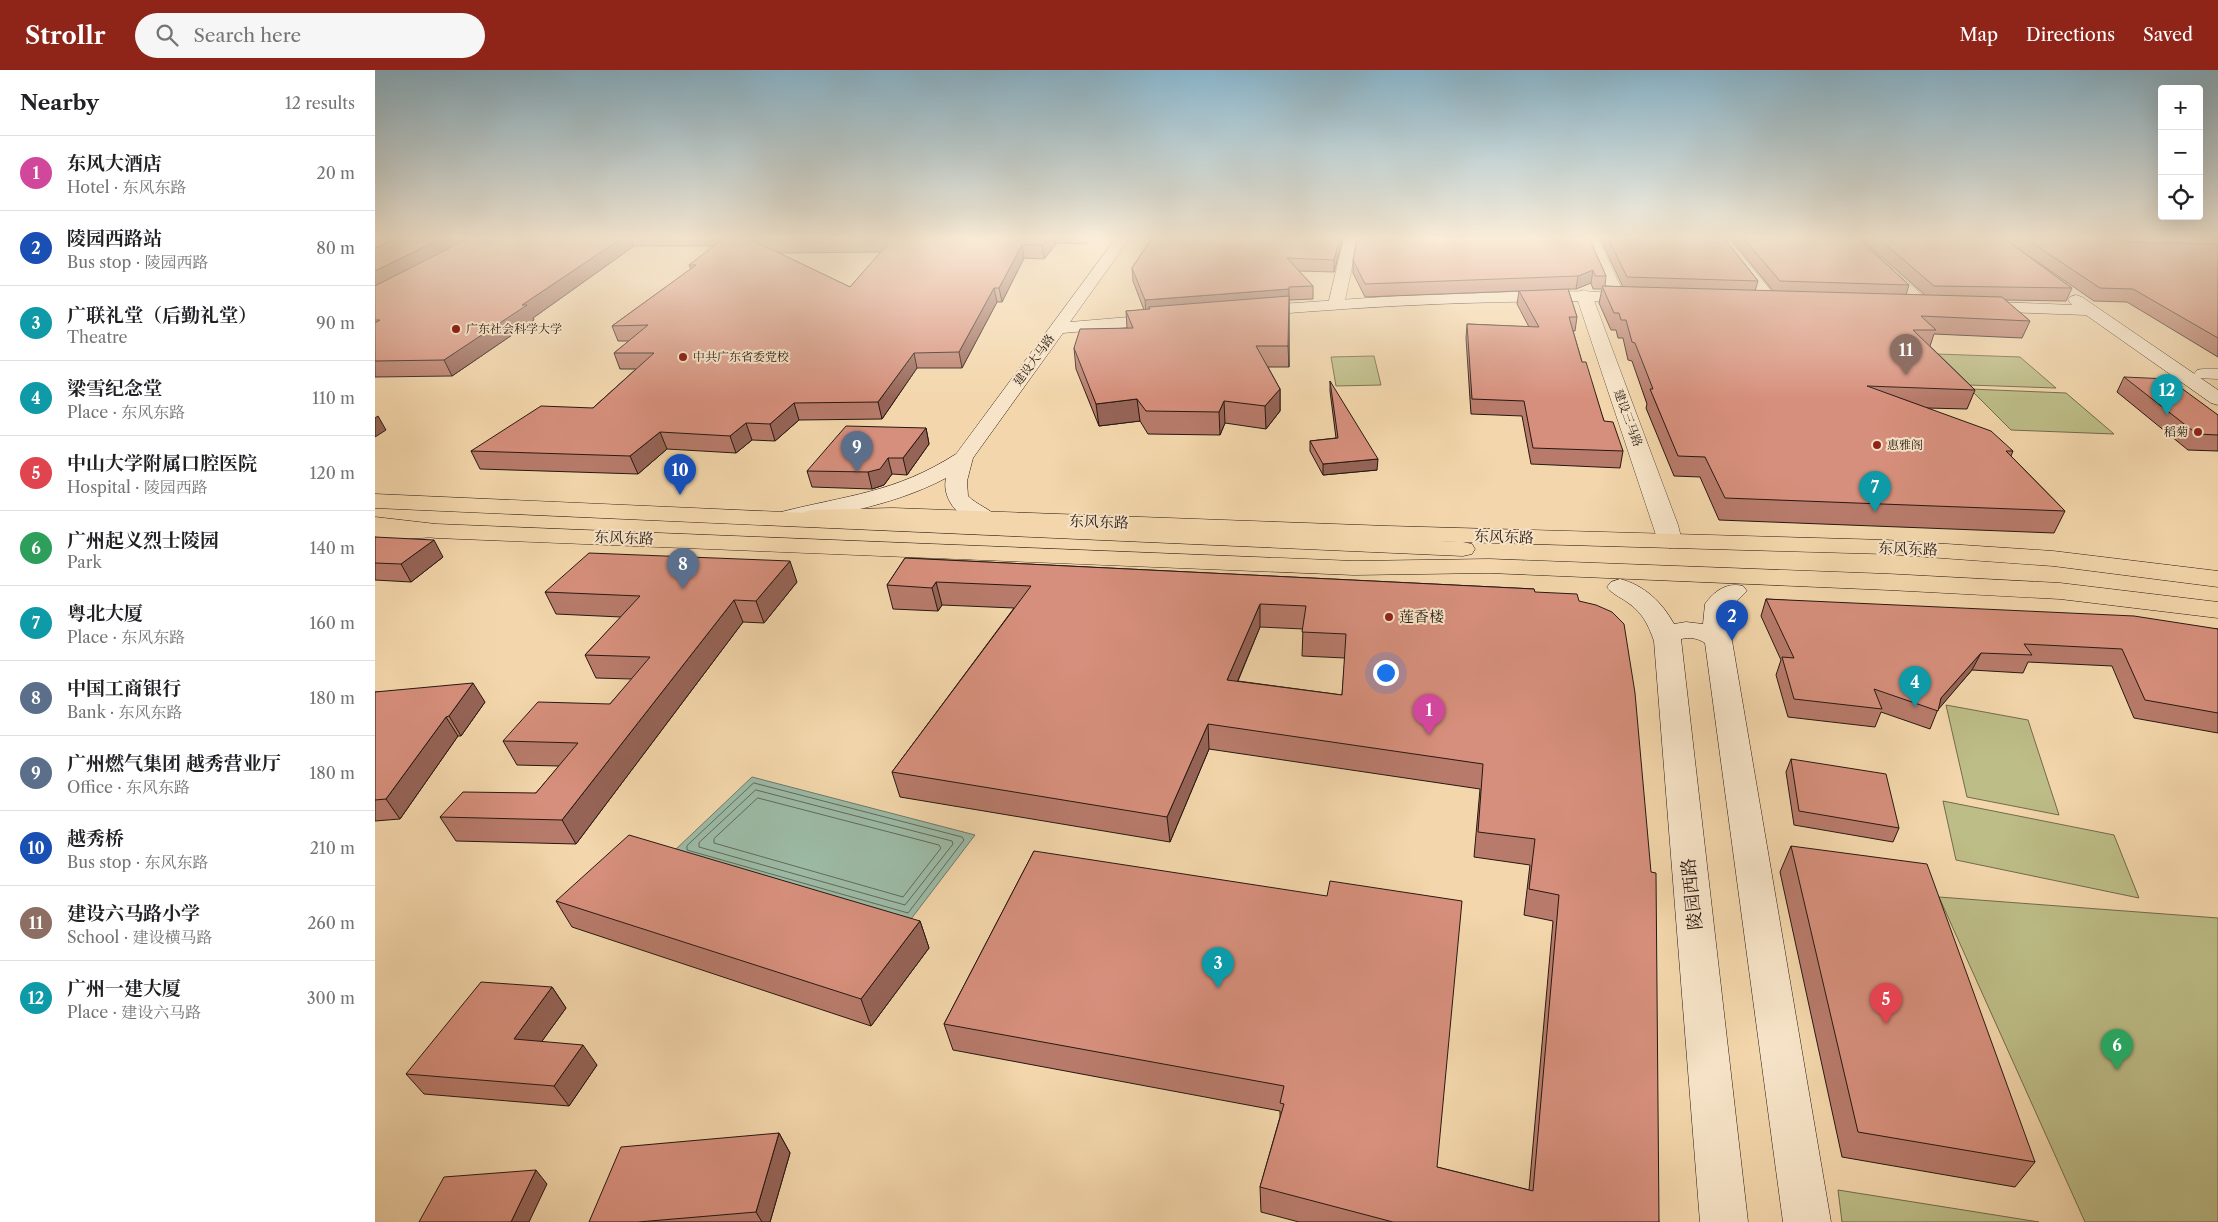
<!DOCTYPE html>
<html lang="en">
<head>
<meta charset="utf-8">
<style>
	:root { --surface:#fff; --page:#f6f6f6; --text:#202124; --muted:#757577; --line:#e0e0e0; --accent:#8f2418 }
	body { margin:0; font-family:"Libre Caslon Text","Noto Serif SC",serif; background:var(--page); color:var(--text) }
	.controls { position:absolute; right:15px; top:15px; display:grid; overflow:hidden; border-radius:5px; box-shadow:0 5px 20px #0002 }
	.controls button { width:45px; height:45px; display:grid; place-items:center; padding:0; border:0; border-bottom:1px solid var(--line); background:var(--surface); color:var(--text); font:25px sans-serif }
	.you { position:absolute; left:1010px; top:602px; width:18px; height:18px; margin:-12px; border:4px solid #fff; border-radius:50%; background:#1a73e8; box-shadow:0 0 0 8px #1a73e833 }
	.badge { display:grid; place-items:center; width:32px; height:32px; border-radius:50%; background:var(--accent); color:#fff; font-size:16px; font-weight:700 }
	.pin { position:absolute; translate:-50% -41px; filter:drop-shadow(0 1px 2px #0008) }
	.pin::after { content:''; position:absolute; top:26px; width:18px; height:15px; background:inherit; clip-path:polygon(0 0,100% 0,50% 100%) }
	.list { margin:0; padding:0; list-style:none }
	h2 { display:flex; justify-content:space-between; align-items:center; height:65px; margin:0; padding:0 20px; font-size:21px }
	h2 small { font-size:16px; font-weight:400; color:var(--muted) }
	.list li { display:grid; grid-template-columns:32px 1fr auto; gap:15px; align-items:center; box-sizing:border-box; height:75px; padding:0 20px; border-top:1px solid var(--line) }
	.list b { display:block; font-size:19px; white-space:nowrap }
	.list p { margin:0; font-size:16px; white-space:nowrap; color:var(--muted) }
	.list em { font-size:16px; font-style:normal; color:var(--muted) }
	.icon { flex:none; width:28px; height:28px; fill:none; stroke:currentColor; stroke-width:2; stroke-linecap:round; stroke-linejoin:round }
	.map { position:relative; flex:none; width:1843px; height:1152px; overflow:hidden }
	header { display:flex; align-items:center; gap:30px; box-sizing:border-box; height:70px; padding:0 25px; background:var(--accent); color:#fff }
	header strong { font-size:24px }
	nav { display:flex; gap:28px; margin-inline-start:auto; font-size:18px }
	.search { width:350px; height:45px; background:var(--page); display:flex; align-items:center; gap:12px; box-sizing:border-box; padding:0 18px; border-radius:28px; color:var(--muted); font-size:19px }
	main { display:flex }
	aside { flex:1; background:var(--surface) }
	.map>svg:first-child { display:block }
	.green { fill:#bdbd87; stroke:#726a4c }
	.water { fill:#9cbaa5; stroke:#6d796a }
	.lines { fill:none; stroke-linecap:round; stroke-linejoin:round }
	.shore { stroke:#62695b; stroke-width:1 }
	.street-casing { stroke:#5a4838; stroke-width:1 }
	.secondary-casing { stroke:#271811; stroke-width:1 }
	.primary-casing { stroke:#271811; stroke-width:1 }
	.highway-casing { stroke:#271811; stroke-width:1 }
	.street { fill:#f7e4c8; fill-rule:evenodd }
	.secondary { fill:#f7e4c8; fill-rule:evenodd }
	.primary { fill:#f3d6ab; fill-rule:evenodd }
	.highway { fill:#f3d6ab; fill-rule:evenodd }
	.wall { fill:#b87b6b; stroke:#271811; fill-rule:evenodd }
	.shaded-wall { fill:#966457; stroke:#271811 }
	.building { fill:#d68f7c; stroke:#271811; fill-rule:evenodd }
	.poi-dot { fill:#8f2418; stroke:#f7e4c8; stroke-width:2 }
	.labels { text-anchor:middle; stroke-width:4; stroke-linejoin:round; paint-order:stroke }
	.far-poi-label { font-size:12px; fill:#271811; stroke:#f7e4c8; text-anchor:start }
	.far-street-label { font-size:12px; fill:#271811; stroke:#f7e4c8 }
	.street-label { font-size:15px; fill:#271811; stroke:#f7e4c8 }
	.poi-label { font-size:15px; fill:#271811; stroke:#f7e4c8; text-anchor:start }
	.near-street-label { font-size:18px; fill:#271811; stroke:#f7e4c8 }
</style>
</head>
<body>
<header>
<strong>Strollr</strong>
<div class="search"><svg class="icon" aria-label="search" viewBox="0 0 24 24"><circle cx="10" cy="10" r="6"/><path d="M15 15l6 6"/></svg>Search here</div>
<nav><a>Map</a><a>Directions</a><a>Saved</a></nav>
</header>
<main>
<aside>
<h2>Nearby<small>12 results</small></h2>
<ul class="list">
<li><span class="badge" style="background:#d1479c">1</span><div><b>东风大酒店</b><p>Hotel · 东风东路</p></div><em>20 m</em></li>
<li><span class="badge" style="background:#1a4fb4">2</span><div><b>陵园西路站</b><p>Bus stop · 陵园西路</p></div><em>80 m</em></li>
<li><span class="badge" style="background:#0f9aa8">3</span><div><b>广联礼堂（后勤礼堂）</b><p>Theatre</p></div><em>90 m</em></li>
<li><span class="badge" style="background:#0f9aa8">4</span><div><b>梁雪纪念堂</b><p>Place · 东风东路</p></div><em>110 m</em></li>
<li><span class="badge" style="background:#e0444e">5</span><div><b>中山大学附属口腔医院</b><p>Hospital · 陵园西路</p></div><em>120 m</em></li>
<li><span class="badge" style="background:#2e9e5b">6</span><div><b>广州起义烈士陵园</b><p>Park</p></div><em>140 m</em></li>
<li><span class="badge" style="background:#0f9aa8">7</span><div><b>粤北大厦</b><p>Place · 东风东路</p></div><em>160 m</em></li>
<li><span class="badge" style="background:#5c6f8a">8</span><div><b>中国工商银行</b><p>Bank · 东风东路</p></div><em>180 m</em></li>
<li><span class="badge" style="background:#5c6f8a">9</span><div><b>广州燃气集团 越秀营业厅</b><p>Office · 东风东路</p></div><em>180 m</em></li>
<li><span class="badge" style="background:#1a4fb4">10</span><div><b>越秀桥</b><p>Bus stop · 东风东路</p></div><em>210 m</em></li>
<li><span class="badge" style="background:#8d6e63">11</span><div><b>建设六马路小学</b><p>School · 建设横马路</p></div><em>260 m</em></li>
<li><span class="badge" style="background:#0f9aa8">12</span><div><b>广州一建大厦</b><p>Place · 建设六马路</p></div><em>300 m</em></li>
</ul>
</aside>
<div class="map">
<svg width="1843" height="1152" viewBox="0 0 1843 1152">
	<rect width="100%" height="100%" fill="#f3d6ab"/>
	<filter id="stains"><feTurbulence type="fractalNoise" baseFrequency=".004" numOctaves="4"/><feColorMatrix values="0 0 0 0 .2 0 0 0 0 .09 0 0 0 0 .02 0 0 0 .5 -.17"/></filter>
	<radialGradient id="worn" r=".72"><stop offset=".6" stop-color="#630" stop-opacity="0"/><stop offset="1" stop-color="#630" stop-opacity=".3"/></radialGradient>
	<g class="green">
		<polygon points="1562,284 1645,287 1681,318 1593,315"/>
		<polygon points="999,286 1006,315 961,316 956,287"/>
		<polygon points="1595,319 1691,323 1739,364 1636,360"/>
		<polygon points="1571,635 1653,650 1684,745 1592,727"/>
		<polygon points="1568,731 1739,765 1764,828 1581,790"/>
		<polygon points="1564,827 1843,848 1843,1152 1710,1152"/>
		<polygon points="1463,1120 1664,1152 1467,1152"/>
	</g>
	<polygon class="water" points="377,707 600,765 536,849 299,781"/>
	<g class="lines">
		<g class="shore">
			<polygon points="379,713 587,767 589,770 533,843 312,780 312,776"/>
			<polygon points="381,720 577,771 578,774 530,835 324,777 324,773"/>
			<polygon points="383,728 564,775 566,778 528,827 339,773 339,769"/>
		</g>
		<defs>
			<g id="street">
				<polygon points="969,168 983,168 969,235 967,238 955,238 953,235"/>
				<polygon points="1209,168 1223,168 1250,226 1248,229 1236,229 1234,226"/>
				<polygon points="1339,168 1353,168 1401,227 1403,230 1401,233 1389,233"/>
				<polygon points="1468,168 1483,168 1554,231 1556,234 1554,237 1542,237"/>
				<polygon points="1209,220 1215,222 1217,225 1303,455 1307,471 1303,476 1295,478 1287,476 1283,471 1201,225 1203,222"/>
				<polygon points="1828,299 1843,299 1843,309 1822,308 1819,304 1822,300"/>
			</g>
			<g id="secondary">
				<path d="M741,168h14l-60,84 94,-8 6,2 2,3 -2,3 -6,2 -101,9 -90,125 -6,23 1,15c9,9 23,13 31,23l-4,5c-25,6 -55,-20 -49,-46 -49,26 -103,35 -157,46l-8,-2 -4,-5 4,-5c67,-17 114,-19 175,-58z"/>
				<path d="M1167,221l97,1 6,2 2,3 -2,3 -6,2c-129,-3 -258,3 -387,14l-6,-2 -2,-3 2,-3 6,-2 145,-10z"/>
				<polygon points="1701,225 1707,227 1843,320 1843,335 1836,333 1711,245 1601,241 1595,239 1593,236 1595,233 1601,231 1697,235 1693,230 1695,227"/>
				<path d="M1245,509c24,6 42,23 54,45l12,-2 17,2 2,-20c9,-13 22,-22 38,-18l4,5 -16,16 -2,16 102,599h-48l-78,-579c-8,-5 -15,-6 -24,-4l67,583h-48l-46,-581c-6,-17 -12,-29 -27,-39 -7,-5 -15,-8 -20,-15l4,-5z"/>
			</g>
			<g id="primary">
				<polygon points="518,438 1013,456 1511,470 1678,481 1843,501 1843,517 1678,496 1511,484 1013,470 518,452 437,454 429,452 425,447 429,442 437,440"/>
				<polygon points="53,455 61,457 65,462 61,467 0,471 0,457"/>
			</g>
			<g id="highway">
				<polygon points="0,424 1088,472 1097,474 1100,479 1097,484 1088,486 0,438"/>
				<polygon points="0,447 61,454 979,491 1114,489 1514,504 1685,513 1843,532 1843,548 1685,529 1514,520 1114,503 979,505 61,468 0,461"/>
			</g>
		</defs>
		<use href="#street" class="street-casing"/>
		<use href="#secondary" class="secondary-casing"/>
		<use href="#primary" class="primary-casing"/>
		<use href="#highway" class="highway-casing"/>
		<use href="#street" class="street"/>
		<use href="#secondary" class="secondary"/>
		<use href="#primary" class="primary"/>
		<use href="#highway" class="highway"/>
	</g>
	<g class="wall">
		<path d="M22,168h694l-5,6 -29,-1 -13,16 -20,-1 -22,44h-5l-35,66h-45l-35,51 -83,1 -24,21 -23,-1 -16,13 -69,-4 -29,25 -158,-5 -9,-18 122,-43 43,-39h-16l-6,-16 15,-12h-11l-6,-15 79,-57 -2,-4 26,-19h-81l-101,72 1,2 -82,56 -77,1v-129zM506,182l-31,35 -71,-34z"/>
		<polygon points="777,168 968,168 959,202 924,201 938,216 938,229 914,230 914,297 893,297 905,319 905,341 891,359 850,353 845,365 773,364 765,351 724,356 701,299 699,278 752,258 751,241 769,240 758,211 757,198"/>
		<polygon points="1214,168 1231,206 1230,216 1248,217 1225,168 1349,168 1383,211 1380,221 1398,221 1355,168 1483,168 1534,215 1531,225 1550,225 1485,168 1628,168 1697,218 1691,231 1630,230 1655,251 1647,268 1559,264 1555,276 1600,320 1592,339 1552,338 1638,381 1636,386 1690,441 1679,463 1344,450 1325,407 1299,406 1271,338 1272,334 1257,291 1253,290 1248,268 1243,268 1241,260 1236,260 1224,233 1227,219 1218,219 1216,213 1201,219 1193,219 1202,247 1200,261 1198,261 1207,292 1229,351 1248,381 1245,398 1156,394 1147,346 1096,344 1091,268 1092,254 1154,257 1142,234 1144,221 990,227 978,203 978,190"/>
		<polygon points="1628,168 1744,168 1751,172 1843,174 1843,287 1752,232 1719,231"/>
		<polygon points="1749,307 1843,345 1843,381 1813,380 1742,322"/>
		<polygon points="955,311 1002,400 948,405 935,381 935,371 961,368 955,321"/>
		<polygon points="551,358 554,374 532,405 517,404 509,415 497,419 437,417 432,401"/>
		<polygon points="0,467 68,487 36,512 0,510"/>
		<path d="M530,488l629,31 125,633h-360l-38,-10 -1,-25 20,-70v-6l-327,-61 -9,-26 90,-173 403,316 92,23 24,-269 -29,-6 6,-50 -56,-8 6,-68 -271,-40 -39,93 -270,-45 -8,-25 122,-164 -72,-3 -4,6 -45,-2 -6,-24zM885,557l43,2 -1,27 43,2 -3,37 -104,-14z"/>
		<polygon points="422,512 389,553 368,552 201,774 81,771 65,747 161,723 184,696 142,695 128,671 235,634 257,609 221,608 210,585 246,547 181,544 170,522"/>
		<polygon points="1391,529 1843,559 1843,663 1759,648 1737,596 1653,592 1648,603 1597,600 1563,639 1555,659 1506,642 1500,657 1413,647 1401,605 1406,590 1386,546"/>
		<polygon points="0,622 110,632 86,666 83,666 25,749 0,751"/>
		<polygon points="1416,689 1524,758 1518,772 1419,755 1411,702"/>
		<polygon points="1416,776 1660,1092 1640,1117 1467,1087 1405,802"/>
		<polygon points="181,831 545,851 554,878 496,956 197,857"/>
		<polygon points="177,917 191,938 167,971 222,995 194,1036 49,1024 31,1004"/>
		<polygon points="404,1063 415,1083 395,1152 214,1152"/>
	</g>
	<g class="shaded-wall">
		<polygon points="67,168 99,168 0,219 0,201"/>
		<polygon points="247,168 256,168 259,176 158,248 159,250 77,306 69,290 147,235"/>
		<polygon points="673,168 682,168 682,173 669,189 667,175"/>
		<polygon points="711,168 716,168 711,174"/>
		<polygon points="965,168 968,168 959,202 959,190"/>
		<polygon points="647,175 649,188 627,232 624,218"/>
		<polygon points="1218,200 1216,213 1201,219 1203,206"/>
		<polygon points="619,218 622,232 587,298 584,282"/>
		<polygon points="914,219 914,297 913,276 774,237 775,244 771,244 770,230"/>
		<polygon points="539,283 542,298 507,349 503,332"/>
		<polygon points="905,319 905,341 891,359 890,336"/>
		<polygon points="762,329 765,351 724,356 721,334"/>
		<polygon points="849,331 850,353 845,365 844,342"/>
		<polygon points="419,333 424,350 400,371 395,354"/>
		<polygon points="3,346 11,360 0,367 0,348"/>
		<polygon points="371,353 377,370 361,383 355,366"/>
		<polygon points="551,358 554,374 532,405 528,388"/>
		<polygon points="285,362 292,379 263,404 255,386"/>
		<polygon points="513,388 517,404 509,415 497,419 493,402"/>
		<polygon points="1003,389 1002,400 948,405 948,394"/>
		<polygon points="59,470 68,487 36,512 26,494"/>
		<polygon points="415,491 422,512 389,553 381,531"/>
		<polygon points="561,512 567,535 563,541 557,518"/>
		<polygon points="359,530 368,552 201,774 187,750"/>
		<polygon points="885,534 885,557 853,634 852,610"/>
		<polygon points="1606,583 1597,600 1562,641 1566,628"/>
		<polygon points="98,613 110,632 86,666 74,646"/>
		<polygon points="71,647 83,666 25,749 11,729"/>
		<polygon points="833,654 834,679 795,772 792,747"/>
		<polygon points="545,851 554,878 496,956 486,929"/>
		<polygon points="177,917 191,938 154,989 139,969"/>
		<polygon points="208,975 222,995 194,1036 179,1016"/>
		<polygon points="404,1063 415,1083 395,1152 387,1152 381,1142"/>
		<polygon points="161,1100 172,1114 154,1152 136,1152"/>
	</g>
	<g class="building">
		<polygon points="22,168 67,168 0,201 0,178"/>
		<polygon points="94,168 247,168 147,235 152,235 69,290 0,291 0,253 5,250 0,250 0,216"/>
		<path d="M349,168h324l-6,7h-20l-23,43h-5l-35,64 -45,1 -36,49 -84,1 -24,21 -24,-1 -16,13 -70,-4 -30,24 -159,-5 70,-45 52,2 61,-55h-40l34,-28 -36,1 84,-61h-7zM518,168l-43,49 -98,-47z"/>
		<polygon points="777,168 965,168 959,190 912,188 938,216 914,217 914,219 770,230 757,198"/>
		<polygon points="982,168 1214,168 1231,206 1220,206 1218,200 1203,206 990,214 978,190"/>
		<polygon points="1233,168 1349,168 1383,211 1252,207"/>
		<polygon points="1368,168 1483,168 1534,215 1405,211"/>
		<polygon points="1503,168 1628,168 1697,218 1559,216"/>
		<polygon points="1650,168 1744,168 1751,172 1843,174 1843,268 1758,219 1725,218"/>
		<polygon points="1227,216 1627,227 1655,251 1546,246 1561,260 1538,260 1600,320 1492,316 1616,361 1638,381 1631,381 1690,441 1350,428 1330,387 1303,386 1275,319 1278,319 1260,273 1257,272 1251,250 1246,250 1244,243 1239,243"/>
		<polygon points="1193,219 1202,247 1194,247 1207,292 1211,292 1229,351 1238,352 1248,381 1158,378 1149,331 1097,329 1092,254 1164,257 1144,221"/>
		<polygon points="914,226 913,276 881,276 905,319 890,336 849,331 844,342 771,341 762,329 721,334 699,278 705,259 758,258 751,241 775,239 774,237"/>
		<polygon points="1749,307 1794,309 1843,345 1843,365 1822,364"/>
		<polygon points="955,311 1003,389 948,394 935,371 963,368"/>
		<polygon points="471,356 551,358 528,388 513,388 505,399 493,402 432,401"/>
		<polygon points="0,467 59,470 26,494 0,493"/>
		<polygon points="214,483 415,491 381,531 359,530 187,750 65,747 88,722 161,723 203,673 128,671 163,632 235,634 275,587 210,585 265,526 170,522"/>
		<path d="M530,488l629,31 1,3 42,2 2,7 17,4 16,7 12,12 11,69 16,179 5,1 3,349h-266l-133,-35 24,-83 -4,-1 4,-17 -340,-62 90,-173 293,45 3,-15 132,20 -25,266 96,24 26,-296 -30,-6 6,-50 -57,-7 5,-68 -275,-40 -41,93 -275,-45 139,-186 -95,-4 -4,6 -45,-3zM885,534l46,2 -4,26 44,2 -4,61 -115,-15z"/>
		<polygon points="1391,529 1759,546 1843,559 1843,643 1770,630 1747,579 1649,574 1657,585 1606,583 1566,628 1563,641 1499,619 1507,639 1419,629 1407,587 1419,588"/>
		<polygon points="98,613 74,646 71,647 11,729 0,730 0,622"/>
		<polygon points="1416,689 1511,704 1524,758 1424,741"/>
		<polygon points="254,765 545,851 486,929 181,831"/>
		<polygon points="1416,776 1552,794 1660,1092 1483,1062"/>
		<polygon points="106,912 177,917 139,969 208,975 179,1016 31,1004"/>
		<polygon points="404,1063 381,1142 263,1152 214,1152 246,1077"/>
		<polygon points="161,1100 136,1152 44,1152 69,1107"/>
	</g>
	<linearGradient id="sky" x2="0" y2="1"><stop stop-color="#89b6cd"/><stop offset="0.51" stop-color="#faedd9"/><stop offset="1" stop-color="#faedd9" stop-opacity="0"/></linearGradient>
	<rect width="1843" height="329" fill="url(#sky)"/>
	<g class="poi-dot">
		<circle cx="81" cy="259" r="5"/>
		<circle cx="308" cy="287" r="5"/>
		<circle cx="1823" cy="362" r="5"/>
		<circle cx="1502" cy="375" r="5"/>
		<circle cx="1014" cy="547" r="5"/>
	</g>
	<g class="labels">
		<g class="far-poi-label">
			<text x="91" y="263">广东社会科学大学</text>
			<text x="318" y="291">中共广东省委党校</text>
			<text x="1813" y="366" text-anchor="end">稻菊</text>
			<text x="1512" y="379">惠雅阁</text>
		</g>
		<g class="far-street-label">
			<text transform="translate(659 290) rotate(-54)" y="4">建设大马路</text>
			<text transform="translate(1253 348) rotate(70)" y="4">建设三马路</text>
		</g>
		<g class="street-label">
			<text transform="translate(724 452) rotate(2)" y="5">东风东路</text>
			<text transform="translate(1129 467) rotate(2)" y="5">东风东路</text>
			<text transform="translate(249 468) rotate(2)" y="5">东风东路</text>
			<text transform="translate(1533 479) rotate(2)" y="5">东风东路</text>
		</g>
		<g class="poi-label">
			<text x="1024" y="552">莲香楼</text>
		</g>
		<g class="near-street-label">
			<text transform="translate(1317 824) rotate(-96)" y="6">陵园西路</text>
		</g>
	</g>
	<rect width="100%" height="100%" filter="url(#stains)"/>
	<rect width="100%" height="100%" fill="url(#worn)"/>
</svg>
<div class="controls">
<button>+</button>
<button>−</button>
<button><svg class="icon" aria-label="locate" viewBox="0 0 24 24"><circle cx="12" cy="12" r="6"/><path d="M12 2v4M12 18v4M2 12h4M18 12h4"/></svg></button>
</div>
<div class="you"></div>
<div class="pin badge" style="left:1054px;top:665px;background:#d1479c">1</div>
<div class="pin badge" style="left:1357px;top:571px;background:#1a4fb4">2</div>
<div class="pin badge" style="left:843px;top:918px;background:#0f9aa8">3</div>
<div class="pin badge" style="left:1540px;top:637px;background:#0f9aa8">4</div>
<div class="pin badge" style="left:1511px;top:954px;background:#e0444e">5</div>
<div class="pin badge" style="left:1742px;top:1000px;background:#2e9e5b">6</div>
<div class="pin badge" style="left:1500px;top:442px;background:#0f9aa8">7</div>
<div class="pin badge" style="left:308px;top:519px;background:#5c6f8a">8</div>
<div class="pin badge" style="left:482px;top:402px;background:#5c6f8a">9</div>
<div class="pin badge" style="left:305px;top:425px;background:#1a4fb4">10</div>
<div class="pin badge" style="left:1531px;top:305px;background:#8d6e63">11</div>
<div class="pin badge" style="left:1792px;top:345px;background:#0f9aa8">12</div>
</div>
</main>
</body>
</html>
